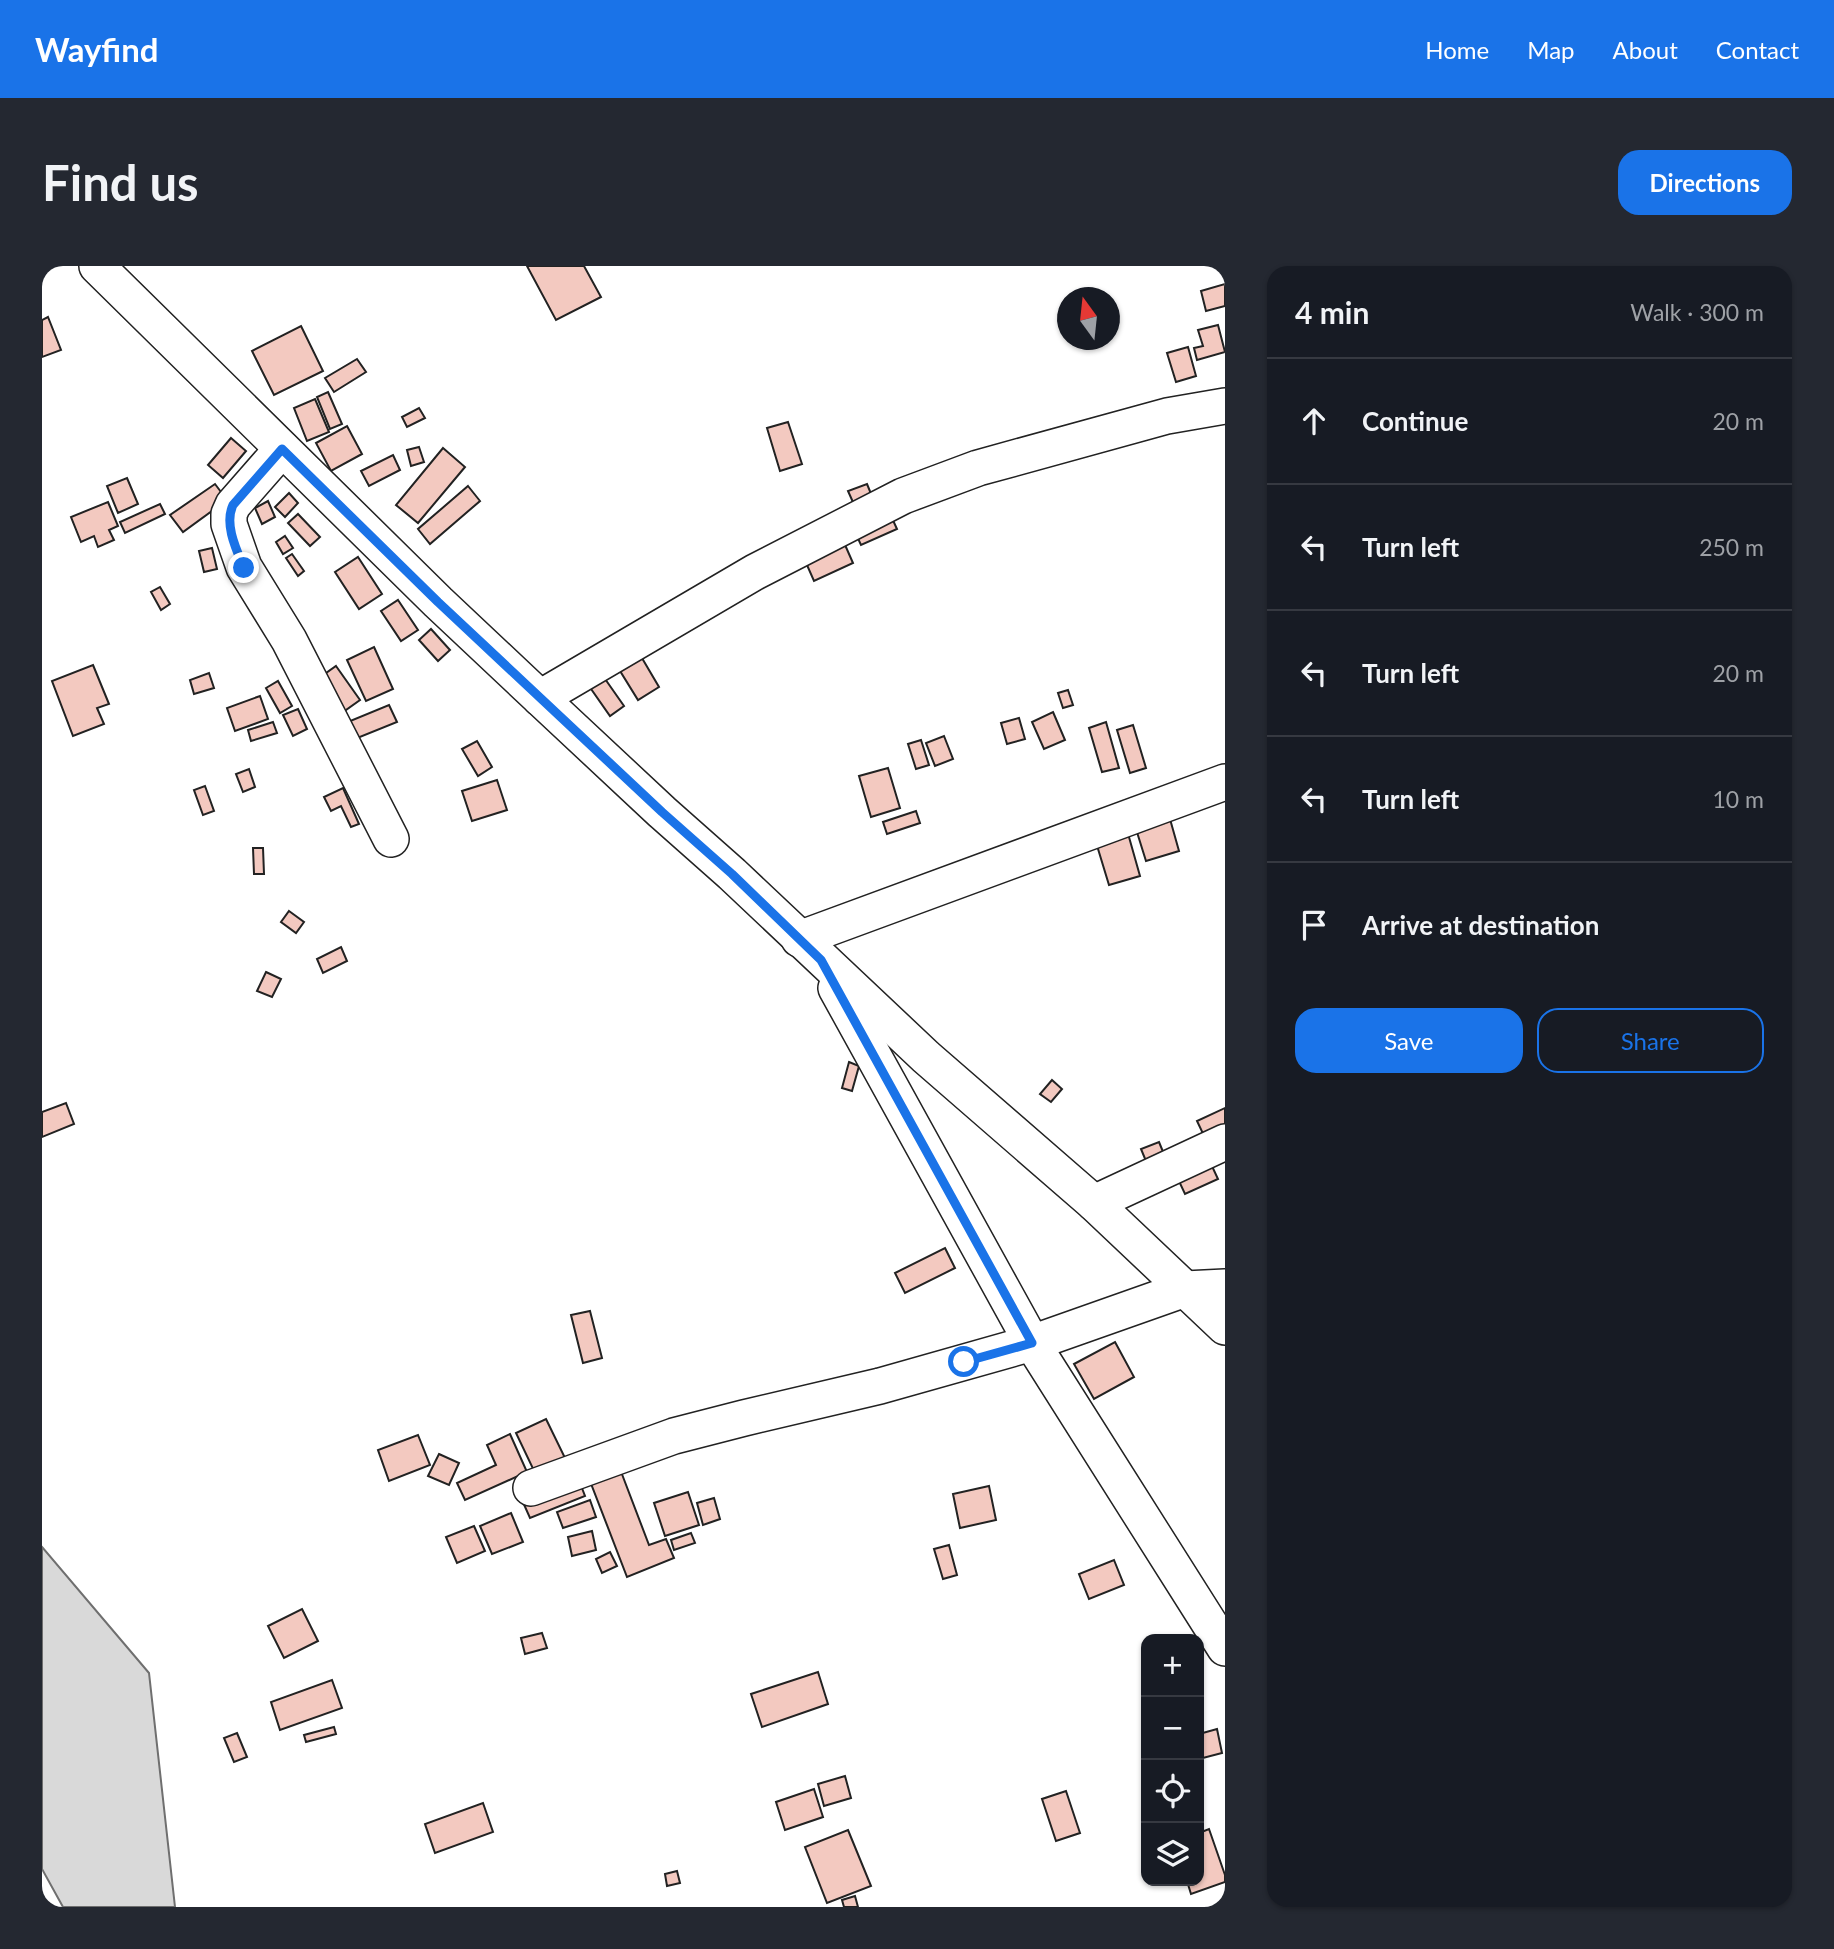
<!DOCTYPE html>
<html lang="en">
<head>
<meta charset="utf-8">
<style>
	:root { --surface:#171b24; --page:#242831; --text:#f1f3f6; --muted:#9ea1a6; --line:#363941; --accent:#1a73e8 }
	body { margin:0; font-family:Lato,sans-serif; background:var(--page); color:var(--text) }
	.controls { position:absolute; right:21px; bottom:21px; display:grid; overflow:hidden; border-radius:14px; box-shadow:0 2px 5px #0004 }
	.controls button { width:63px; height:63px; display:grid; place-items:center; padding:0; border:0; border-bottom:2px solid var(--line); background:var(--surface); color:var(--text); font:35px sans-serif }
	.compass { position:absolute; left:1015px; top:21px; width:63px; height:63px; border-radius:50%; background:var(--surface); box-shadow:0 2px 5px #0004; rotate:345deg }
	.stop { position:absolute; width:21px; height:21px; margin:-16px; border:5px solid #1a73e8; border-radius:50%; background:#fff }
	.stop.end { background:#1a73e8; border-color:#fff; box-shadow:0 2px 7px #0008 }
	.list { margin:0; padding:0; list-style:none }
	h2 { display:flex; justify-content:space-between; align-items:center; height:91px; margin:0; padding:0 28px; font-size:30px }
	h2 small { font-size:23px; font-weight:400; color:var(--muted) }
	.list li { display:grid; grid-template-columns:46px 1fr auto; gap:21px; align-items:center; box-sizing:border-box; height:126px; padding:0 28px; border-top:2px solid var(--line) }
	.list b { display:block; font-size:26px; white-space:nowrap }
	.list em { font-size:23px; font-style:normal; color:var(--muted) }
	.actions { display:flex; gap:14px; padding:21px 28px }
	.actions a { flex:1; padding:16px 0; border:2px solid var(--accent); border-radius:21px; text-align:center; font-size:24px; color:var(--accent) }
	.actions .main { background:var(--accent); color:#fff }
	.icon { flex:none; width:38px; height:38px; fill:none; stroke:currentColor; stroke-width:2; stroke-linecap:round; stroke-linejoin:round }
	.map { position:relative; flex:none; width:1183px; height:1641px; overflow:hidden; border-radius:21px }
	header { display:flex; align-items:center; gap:42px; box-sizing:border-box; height:98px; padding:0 35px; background:var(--accent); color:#fff }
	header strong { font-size:33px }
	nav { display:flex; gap:38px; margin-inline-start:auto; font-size:24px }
	.intro { display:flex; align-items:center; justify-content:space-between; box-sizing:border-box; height:168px; padding:0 42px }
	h1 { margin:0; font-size:49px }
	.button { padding:18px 32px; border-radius:21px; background:var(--accent); color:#fff; font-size:24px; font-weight:700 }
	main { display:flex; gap:42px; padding:0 42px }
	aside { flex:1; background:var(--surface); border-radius:21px; box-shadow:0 2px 5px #0004 }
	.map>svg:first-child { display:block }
	.water { fill:#d9d9d9; stroke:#6f6f6f; stroke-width:2 }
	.building { fill:#f3c9c0; stroke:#222; stroke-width:2 }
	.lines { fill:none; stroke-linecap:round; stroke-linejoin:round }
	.minor-casing { stroke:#222; stroke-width:38 }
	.minor { stroke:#fff; stroke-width:35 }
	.route { stroke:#1a73e8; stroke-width:9 }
</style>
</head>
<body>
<header>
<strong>Wayfind</strong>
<nav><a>Home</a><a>Map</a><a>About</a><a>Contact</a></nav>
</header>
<div class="intro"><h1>Find us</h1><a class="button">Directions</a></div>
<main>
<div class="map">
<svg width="1183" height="1641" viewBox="0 0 1183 1641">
	<rect width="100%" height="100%" fill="#fff"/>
	<polygon class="water" points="0,1281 107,1407 133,1641 21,1641 0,1603"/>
	<g class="building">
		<polygon points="485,0 542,0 559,31 514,54"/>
		<polygon points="1183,18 1183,40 1164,45 1159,25"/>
		<polygon points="6,51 19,84 0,91 0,54"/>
		<polygon points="1176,59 1183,86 1155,94 1152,82 1161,80 1156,64"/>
		<polygon points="259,60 281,105 232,129 210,85"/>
		<polygon points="1146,81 1154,110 1134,116 1125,87"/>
		<polygon points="315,93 324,106 292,126 283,112"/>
		<polygon points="286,126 300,158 288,163 275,131"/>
		<polygon points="273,133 287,166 265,175 252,142"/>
		<polygon points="377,142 383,152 365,161 360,151"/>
		<polygon points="746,156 760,198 738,205 725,162"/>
		<polygon points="305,160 320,188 289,205 274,177"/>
		<polygon points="189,172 204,185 181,212 166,199"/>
		<polygon points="377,181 382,196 369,200 365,184"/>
		<polygon points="401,182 423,201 376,257 354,239"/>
		<polygon points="351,189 358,204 327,220 319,205"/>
		<polygon points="85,212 96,238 76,247 65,220"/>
		<polygon points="173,218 185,234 141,266 128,249"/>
		<polygon points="825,218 832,235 814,243 806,225"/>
		<polygon points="426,220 438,235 388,278 376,263"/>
		<polygon points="247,227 256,237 243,251 233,241"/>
		<polygon points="226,235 233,251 220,258 213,242"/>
		<polygon points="66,236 76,260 67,264 72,274 56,281 52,270 39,276 29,251"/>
		<polygon points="118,238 123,248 83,267 78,256"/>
		<polygon points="256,248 278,271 268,280 246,257"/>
		<polygon points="849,250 855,263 819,279 813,266"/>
		<polygon points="243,270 251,282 241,288 234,276"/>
		<polygon points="800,272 811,297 772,315 761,290"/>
		<polygon points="170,282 175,303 162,306 157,285"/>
		<polygon points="250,288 262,305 256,310 244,292"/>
		<polygon points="316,291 340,328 317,343 293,306"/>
		<polygon points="118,321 128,338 119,344 109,326"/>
		<polygon points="356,334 376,364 359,375 339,345"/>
		<polygon points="389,363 408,384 396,395 377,374"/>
		<polygon points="332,381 351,423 324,435 305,394"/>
		<polygon points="597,387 617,421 596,434 575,400"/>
		<polygon points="51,399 67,438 55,442 62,458 31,470 10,415"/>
		<polygon points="294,400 318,434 294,451 270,417"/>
		<polygon points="167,407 172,422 152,428 148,414"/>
		<polygon points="561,410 582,440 568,450 547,420"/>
		<polygon points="236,415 250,440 238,447 224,422"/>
		<polygon points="1026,424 1031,439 1021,442 1016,427"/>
		<polygon points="218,430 226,453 193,465 185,442"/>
		<polygon points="347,439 355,456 303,477 296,460"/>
		<polygon points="256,443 265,463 251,470 241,449"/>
		<polygon points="1011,446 1023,474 1002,483 990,456"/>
		<polygon points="977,452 983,473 965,478 959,457"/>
		<polygon points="231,456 235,467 209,475 206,464"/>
		<polygon points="1064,456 1077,502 1060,506 1047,462"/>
		<polygon points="1091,459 1104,502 1088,507 1075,464"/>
		<polygon points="902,470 911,493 893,500 884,477"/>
		<polygon points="879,474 887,499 874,503 866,478"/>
		<polygon points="435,475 450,501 436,510 420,483"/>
		<polygon points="846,502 858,542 829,551 817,510"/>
		<polygon points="207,503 213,521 201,526 194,508"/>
		<polygon points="455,514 465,544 430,555 420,525"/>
		<polygon points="163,520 172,545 161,549 152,524"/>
		<polygon points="301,522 317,558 309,561 299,540 289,545 282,531"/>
		<polygon points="874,545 878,557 845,568 841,556"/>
		<polygon points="1128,553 1137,585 1104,595 1094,563"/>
		<polygon points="1085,564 1098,610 1067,619 1053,573"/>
		<polygon points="211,582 221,582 222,608 212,608"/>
		<polygon points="247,645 262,656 254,667 239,656"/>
		<polygon points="299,681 305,695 281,707 275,693"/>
		<polygon points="224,706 239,713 230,731 215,725"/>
		<polygon points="807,796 817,800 810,825 800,822"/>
		<polygon points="1010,814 1020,823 1009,836 998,828"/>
		<polygon points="24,837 32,858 0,871 0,846"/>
		<polygon points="1183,842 1183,865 1164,874 1155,855"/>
		<polygon points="1117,876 1124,893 1106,900 1099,883"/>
		<polygon points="1169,898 1176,913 1143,928 1136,913"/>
		<polygon points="903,982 913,1002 863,1027 853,1007"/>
		<polygon points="548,1045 560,1092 541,1097 529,1049"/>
		<polygon points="1073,1076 1092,1111 1052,1133 1032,1098"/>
		<polygon points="504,1153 524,1194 494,1209 474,1167"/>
		<polygon points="468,1168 485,1206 423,1234 415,1217 454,1199 445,1179"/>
		<polygon points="376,1169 388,1199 347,1215 336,1184"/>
		<polygon points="397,1188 417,1197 407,1219 386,1210"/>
		<polygon points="578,1203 607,1279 624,1273 632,1292 585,1311 548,1215"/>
		<polygon points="536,1212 543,1230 488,1252 480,1234"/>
		<polygon points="947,1220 954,1254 918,1262 911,1228"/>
		<polygon points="646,1226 657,1259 623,1270 612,1237"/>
		<polygon points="672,1232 678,1253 661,1259 655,1237"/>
		<polygon points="548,1234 554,1251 521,1262 515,1246"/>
		<polygon points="469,1247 481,1276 450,1288 438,1260"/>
		<polygon points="432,1260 443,1285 415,1297 404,1271"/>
		<polygon points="550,1265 554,1284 530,1290 526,1271"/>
		<polygon points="649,1267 653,1277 632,1284 629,1274"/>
		<polygon points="907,1279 915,1309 901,1313 892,1283"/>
		<polygon points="568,1286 575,1300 560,1307 554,1293"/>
		<polygon points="1072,1294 1082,1319 1047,1333 1037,1308"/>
		<polygon points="260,1343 276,1375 242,1392 226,1360"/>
		<polygon points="500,1367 505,1382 483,1388 479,1372"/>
		<polygon points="776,1406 786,1438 720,1461 709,1428"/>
		<polygon points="290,1414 300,1442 238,1464 229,1436"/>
		<polygon points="292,1461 294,1468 264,1476 262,1469"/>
		<polygon points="1175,1463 1180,1487 1157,1493 1157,1468"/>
		<polygon points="195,1467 205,1491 192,1496 182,1472"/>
		<polygon points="803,1510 809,1532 782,1540 776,1518"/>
		<polygon points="772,1523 781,1551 743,1564 734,1536"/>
		<polygon points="1024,1525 1038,1567 1014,1575 1000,1533"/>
		<polygon points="441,1537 451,1566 393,1587 383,1558"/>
		<polygon points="1167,1563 1183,1609 1183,1616 1149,1628 1145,1615 1157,1615 1157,1567"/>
		<polygon points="806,1564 829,1620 785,1637 763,1581"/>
		<polygon points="635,1605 638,1617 625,1620 623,1608"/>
		<polygon points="813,1630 816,1641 802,1641 800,1634"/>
	</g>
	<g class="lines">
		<defs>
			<g id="minor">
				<polyline points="55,0 396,336 498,432 620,546 690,608 884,791 1052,937 1183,1061"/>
				<polyline points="240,183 191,239 187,248 187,258 202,301 247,374 349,573"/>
				<polyline points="498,432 713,306 861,230 936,202 1125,150 1183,140"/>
				<polyline points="757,673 1183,516"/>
				<polyline points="794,722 990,1077 1183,1382"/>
				<polyline points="1052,937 1183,876"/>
				<polyline points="489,1222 632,1170 702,1152 838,1120 990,1077 1143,1023 1183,1021"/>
			</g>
		</defs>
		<use href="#minor" class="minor-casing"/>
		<use href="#minor" class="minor"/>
	</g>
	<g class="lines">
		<path class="route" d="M202,302c-8,-19 -20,-44 -11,-63l49,-56 156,153 224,210 70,62 89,86 211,383 -68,19"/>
	</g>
</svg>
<div class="controls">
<button>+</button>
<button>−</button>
<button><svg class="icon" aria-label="locate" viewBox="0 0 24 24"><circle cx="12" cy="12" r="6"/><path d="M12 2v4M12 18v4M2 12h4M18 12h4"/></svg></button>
<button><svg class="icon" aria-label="layers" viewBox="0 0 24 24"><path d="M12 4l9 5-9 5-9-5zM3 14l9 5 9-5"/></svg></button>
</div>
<svg class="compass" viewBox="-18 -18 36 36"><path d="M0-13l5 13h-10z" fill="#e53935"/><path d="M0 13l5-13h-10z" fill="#9ea1a6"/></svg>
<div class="stop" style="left:922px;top:1096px"></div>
<div class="stop end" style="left:202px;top:302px"></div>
</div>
<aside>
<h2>4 min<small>Walk · 300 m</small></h2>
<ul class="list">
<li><svg class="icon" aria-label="ahead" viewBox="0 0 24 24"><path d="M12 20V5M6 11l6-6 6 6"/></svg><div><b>Continue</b></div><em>20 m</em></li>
<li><svg class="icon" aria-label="left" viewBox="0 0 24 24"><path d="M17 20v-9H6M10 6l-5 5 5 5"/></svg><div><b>Turn left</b></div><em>250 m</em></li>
<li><svg class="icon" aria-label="left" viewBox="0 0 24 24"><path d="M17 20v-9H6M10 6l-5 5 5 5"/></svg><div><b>Turn left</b></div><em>20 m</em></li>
<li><svg class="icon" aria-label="left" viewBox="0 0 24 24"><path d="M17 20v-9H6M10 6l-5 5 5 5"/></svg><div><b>Turn left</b></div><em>10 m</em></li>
<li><svg class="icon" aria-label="arrive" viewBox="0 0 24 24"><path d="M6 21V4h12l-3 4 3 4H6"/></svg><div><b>Arrive at destination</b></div></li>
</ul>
<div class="actions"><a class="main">Save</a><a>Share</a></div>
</aside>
</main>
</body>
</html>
